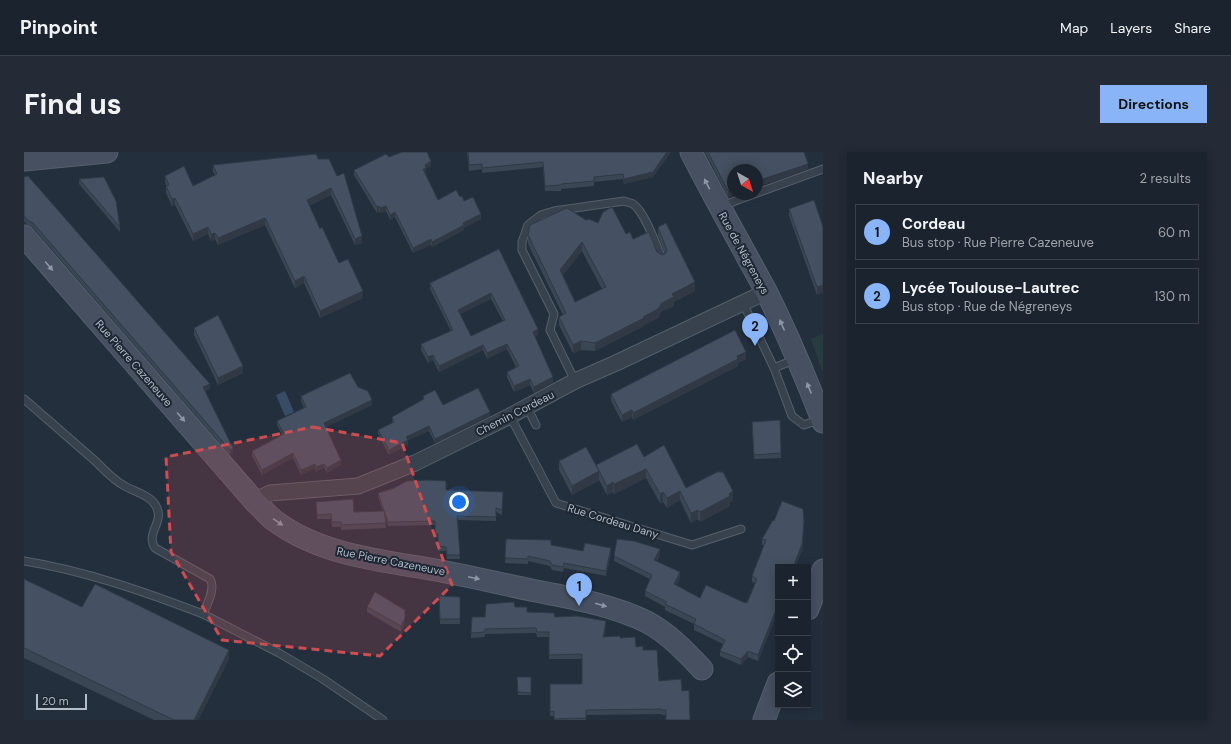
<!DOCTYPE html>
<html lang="en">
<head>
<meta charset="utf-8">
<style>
	:root { --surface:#1b232e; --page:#242b36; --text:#f1f3f6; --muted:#a0a4aa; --line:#39404a; --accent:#8ab4f8 }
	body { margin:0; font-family:"DM Sans",sans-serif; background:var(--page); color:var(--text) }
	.controls { position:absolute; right:12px; bottom:12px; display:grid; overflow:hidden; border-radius:0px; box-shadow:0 2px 10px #0003 }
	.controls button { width:36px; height:36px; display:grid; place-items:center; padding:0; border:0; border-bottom:1px solid var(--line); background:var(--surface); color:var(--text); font:20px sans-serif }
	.compass { position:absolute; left:703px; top:12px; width:36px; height:36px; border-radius:50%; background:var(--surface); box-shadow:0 2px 10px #0003; rotate:141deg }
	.scale { position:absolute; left:12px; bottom:10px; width:51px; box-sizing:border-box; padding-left:4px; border:2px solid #b4bcc9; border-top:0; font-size:11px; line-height:14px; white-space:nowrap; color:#b4bcc9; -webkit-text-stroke:3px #1d2633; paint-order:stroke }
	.you { position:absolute; left:435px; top:350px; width:14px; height:14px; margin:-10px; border:3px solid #fff; border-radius:50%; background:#1a73e8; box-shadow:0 0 0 6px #1a73e833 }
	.badge { display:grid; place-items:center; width:26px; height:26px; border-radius:50%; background:var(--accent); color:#111; font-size:13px; font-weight:700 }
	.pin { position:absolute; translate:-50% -33px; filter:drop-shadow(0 1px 2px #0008) }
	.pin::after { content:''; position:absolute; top:21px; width:14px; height:12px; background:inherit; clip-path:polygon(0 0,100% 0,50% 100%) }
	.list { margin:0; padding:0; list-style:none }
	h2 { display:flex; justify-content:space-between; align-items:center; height:52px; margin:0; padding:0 16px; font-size:17px }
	h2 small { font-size:13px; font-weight:400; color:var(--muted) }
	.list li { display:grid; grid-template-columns:26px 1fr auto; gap:12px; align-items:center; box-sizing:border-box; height:56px; margin:0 8px 8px; padding:0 8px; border:1px solid var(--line); border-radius:0px }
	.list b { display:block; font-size:15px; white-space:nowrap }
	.list p { margin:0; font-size:13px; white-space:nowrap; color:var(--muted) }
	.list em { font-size:13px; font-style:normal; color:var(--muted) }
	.icon { flex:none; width:22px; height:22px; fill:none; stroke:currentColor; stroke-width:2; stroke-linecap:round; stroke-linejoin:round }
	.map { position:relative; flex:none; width:799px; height:568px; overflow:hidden; border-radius:0px }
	header { display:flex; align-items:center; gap:24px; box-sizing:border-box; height:56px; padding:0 20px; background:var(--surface); border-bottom:1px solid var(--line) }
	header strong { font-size:19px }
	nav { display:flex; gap:22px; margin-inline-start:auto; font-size:14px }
	.intro { display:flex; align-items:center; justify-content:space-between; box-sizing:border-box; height:96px; padding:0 24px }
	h1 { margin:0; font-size:28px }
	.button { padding:10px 18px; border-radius:0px; background:var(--accent); color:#111; font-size:14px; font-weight:700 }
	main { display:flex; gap:24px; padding:0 24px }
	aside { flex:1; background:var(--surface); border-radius:0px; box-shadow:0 2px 10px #0003 }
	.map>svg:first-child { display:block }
	.green { fill:#263c3f }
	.water { fill:#394c67 }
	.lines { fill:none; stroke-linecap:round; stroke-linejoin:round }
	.lane-casing { stroke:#565f6c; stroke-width:9 }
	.street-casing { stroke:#565f6c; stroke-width:17 }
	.secondary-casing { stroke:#565f6c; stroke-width:23 }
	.lane { stroke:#38414e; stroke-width:7 }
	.street { stroke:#38414e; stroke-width:15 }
	.secondary { stroke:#465061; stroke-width:21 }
	.wall { fill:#3b4654; fill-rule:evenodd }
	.shaded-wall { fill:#303945 }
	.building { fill:#455162; stroke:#303945; fill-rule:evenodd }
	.oneway { fill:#8e96a5 }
	.marked { fill:#ce4d50; fill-opacity:0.2; stroke:#ce4d50; stroke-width:3; stroke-dasharray:8 5; stroke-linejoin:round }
	.labels { text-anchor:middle; stroke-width:4; stroke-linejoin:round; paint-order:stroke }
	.street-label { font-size:11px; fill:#b4bcc9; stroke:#1d2633 }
</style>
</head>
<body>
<header>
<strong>Pinpoint</strong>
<nav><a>Map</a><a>Layers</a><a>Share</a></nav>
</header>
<div class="intro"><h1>Find us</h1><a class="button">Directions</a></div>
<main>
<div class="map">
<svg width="799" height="568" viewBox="0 0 799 568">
	<rect width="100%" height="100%" fill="#242f3e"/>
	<polygon class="green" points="799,182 799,218 798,219 787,187"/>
	<polygon class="water" points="261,239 270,260 261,264 252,243"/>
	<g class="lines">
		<defs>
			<g id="lane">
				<polyline points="733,41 799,17"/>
				<polyline points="698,54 730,42"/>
				<polyline points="719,151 750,216 772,207"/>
				<polyline points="750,216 768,264 780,273 797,267"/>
				<path d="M551,229l-25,-51 4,-16 -32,-64v-8l6,-17 13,-10 13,-4 70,-10c3,1 7,2 9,3 12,8 23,41 29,54"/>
				<path d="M0,247c23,20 46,40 69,60 10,9 19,20 30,26 11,7 26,9 33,21 9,16 -11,27 -1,42l55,31c6,9 -3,26 -7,35l76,39 44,26 60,41"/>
				<polyline points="503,255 512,273"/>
				<polyline points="486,264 532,351 668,393 717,377"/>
				<path d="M0,409c62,10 121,31 179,53"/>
			</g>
			<polyline id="street" points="231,350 240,344 246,341 334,334 391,311 486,264 551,229 592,211 742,140"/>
			<g id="secondary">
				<path d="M667,0c24,47 50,93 75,139 21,42 40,87 57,131"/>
				<polyline points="0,8 83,0"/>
				<path d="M0,84l231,266c7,6 13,14 20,19 45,33 101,39 155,48 34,6 67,14 101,21 39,8 80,14 116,32 21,11 39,30 55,47"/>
				<polyline points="784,457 799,418"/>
				<polyline points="740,568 754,531"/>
			</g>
		</defs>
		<use href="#lane" class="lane-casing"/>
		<use href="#street" class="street-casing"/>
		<use href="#secondary" class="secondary-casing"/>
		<use href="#lane" class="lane"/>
		<use href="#street" class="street"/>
		<use href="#secondary" class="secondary"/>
	</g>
	<g class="wall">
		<polygon points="443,0 647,0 629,25 600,32 599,27 570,30 570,34 537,37 537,39 521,39 519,15 458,21 458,17 445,19"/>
		<polygon points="681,0 780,0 784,17 733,35 733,18 704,45"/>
		<polygon points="292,2 338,91 331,93 307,43 285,54 296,77 315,111 339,146 296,166 280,131 271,136 241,73 194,93 191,87 187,89 184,82 169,89 151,53 148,54 142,41 142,34 141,30 141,24 169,34 191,24 189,19 189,13"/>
		<polygon points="365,5 407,14 402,17 402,21 401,21 414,48 436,45 457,67 440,76 440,78 408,95 407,93 389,101 371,65 366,68 362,59 356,61 355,59 353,61 330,23 330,18"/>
		<polygon points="0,25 186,237 181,239 209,301 206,303 9,76 3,73 0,69"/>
		<polygon points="55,27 96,75 96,80 55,32"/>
		<polygon points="765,57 799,75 793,143 765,64"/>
		<path d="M562,68l12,3 28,11 7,5 24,13 5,3 3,-2 -7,-17v-9l37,64 -21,11v4l-12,5 -4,7 -14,7v1l-49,25 -14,-1 -8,3 -14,-28v-8l4,-2 -35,-71v-9zM558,99l20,38 -27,13 -12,-27z"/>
		<path d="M475,97l39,86 -3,2 18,45 -19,11 -4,-8 -16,7 -7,-15v-5l9,-5 -9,-18 -20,10 -4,-9 -44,22 -6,-12 -5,3 -7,-13v-6l30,-13 -21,-42v-6zM467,147l12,22 -32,15 -11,-22z"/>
		<polygon points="170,176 219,221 194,233 170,183"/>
		<polygon points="722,207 714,211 714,214 609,268 608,265 598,270 587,249 587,242"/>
		<polygon points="334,235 348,253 302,275 317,313 303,321 300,316 292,320 291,316 277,323 269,306 238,323 228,304 228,299 258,283 253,273 253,269 280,256 277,249 277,244"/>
		<polygon points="399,244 419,253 466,264 411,291 405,279 384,288 384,293 365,303 354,282 354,278 369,271 368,269 368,265 399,248"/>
		<polygon points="756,268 757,306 730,307 728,275"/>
		<polygon points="620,305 662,336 709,349 706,350 706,354 676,370 674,367 667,371 656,348 643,356 639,350 636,351 622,326 590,342 589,340 583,343 575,328 548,343 535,318 535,309 572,314"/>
		<polygon points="422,338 479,340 478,363 472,360 472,369 434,368 436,407 423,407 422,399 414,399 414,386 411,386 411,373 364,374 361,364 362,376 317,378 317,375 308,375 307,367 293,367 292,350 330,360 359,359 354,345 354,341"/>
		<polygon points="780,376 778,398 771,415 754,415 754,459 734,509 724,505 717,513 696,504 696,499 699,492 670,478 670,472 641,458 641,455 621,444 621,439 626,427 590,409 590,404 636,403 633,409 656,426 652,434 676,446 723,451 731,431 728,430 728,424 740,393 738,393 738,387"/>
		<polygon points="482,387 527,393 559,399 587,402 582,424 540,416 539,420 528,418 526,414 504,409 504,412 481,411"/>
		<polygon points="0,427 58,455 205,507 174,568 130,568 0,506"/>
		<polygon points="415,444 436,445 436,472 416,472"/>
		<polygon points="343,455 381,472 377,480 343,460"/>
		<polygon points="491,455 503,460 582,474 580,485 596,486 619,498 635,529 658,539 666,568 642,568 642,563 638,563 638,562 562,563 562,568 530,568 530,564 526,564 526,532 558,532 558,507 525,507 525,485 513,485 512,481 461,482 461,485 447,486 448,465 461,465"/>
		<polygon points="493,525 507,525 507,543 494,543"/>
	</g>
	<g class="shaded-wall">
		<polygon points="643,0 647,0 629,25 600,32 600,27"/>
		<polygon points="407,9 407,14 402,17 402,21 399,22 399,17 401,13"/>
		<polygon points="784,12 784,17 733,35 733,29"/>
		<polygon points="307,36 307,43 283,55 283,48"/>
		<polygon points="709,38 709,42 713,42 704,45 704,39"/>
		<polygon points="151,46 151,53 148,54 148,47"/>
		<polygon points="355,54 355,59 353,61 353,55"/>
		<polygon points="362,54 362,59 356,61 356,56"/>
		<polygon points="371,60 371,65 366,68 366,63"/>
		<polygon points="457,62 457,67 440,76 440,78 408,95 408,90 439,71"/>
		<polygon points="241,66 241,73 194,93 194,86"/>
		<polygon points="184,75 184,82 169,89 169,82"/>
		<polygon points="191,81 191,87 187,89 187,82"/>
		<polygon points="338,84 338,91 331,93 331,87"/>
		<polygon points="407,87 407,93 389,101 389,96"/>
		<polygon points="558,90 558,99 536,127 536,118"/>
		<polygon points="280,124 280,131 271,136 271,129"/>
		<polygon points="671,130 671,139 650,150 650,154 638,159 634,166 620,173 620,174 571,199 571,191 619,165 638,151 648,142"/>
		<polygon points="799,133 799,141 793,143 793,135"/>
		<polygon points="339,139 339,146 296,166 296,159"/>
		<polygon points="467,141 467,147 434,163 434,158"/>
		<polygon points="514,177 514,183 509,186 509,180"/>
		<polygon points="557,189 557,198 549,201 549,193"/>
		<polygon points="483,192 483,197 463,207 463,201"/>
		<polygon points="459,193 459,198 415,220 415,214"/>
		<polygon points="722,200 722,207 714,211 714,214 609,268 609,261"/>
		<polygon points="409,203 409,208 404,211 404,205"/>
		<polygon points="219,214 219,221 194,233 194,226"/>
		<polygon points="529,225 529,230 510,241 510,235"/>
		<polygon points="506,227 506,233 490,240 490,234"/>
		<polygon points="186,232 186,237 179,240 179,235"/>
		<polygon points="348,248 348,253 300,276 300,271"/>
		<polygon points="608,258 608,265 598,270 598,263"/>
		<polygon points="466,260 466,264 411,291 411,287"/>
		<polygon points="405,274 405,279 382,289 382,285"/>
		<polygon points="384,288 384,293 365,303 365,298"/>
		<polygon points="209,296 209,301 206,303 206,298"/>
		<polygon points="269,301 269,306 238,323 238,318"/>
		<polygon points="317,308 317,313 303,321 303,316"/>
		<polygon points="291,312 291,316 277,323 277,318"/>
		<polygon points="300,312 300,316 292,320 292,315"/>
		<polygon points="622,317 622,326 590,342 590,332"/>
		<polygon points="575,319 575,329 548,343 548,334"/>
		<polygon points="589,330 589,340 583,343 583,334"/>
		<polygon points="656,339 656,348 643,356 643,346"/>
		<polygon points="709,339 709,349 706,350 706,354 676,370 676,360"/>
		<polygon points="639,340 639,350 636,351 636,342"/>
		<polygon points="674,358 674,367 667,371 667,361"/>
		<polygon points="780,370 780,376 778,398 771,415 770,415"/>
		<polygon points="587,396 587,402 582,424 582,419"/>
		<polygon points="636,397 636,403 630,414 630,408"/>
		<polygon points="656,420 656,426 650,438 650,432"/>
		<polygon points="754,448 754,459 734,509 734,503"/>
		<polygon points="381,466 381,472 377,480 377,474"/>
		<polygon points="582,469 582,474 579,489 579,485"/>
		<polygon points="205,498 205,507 174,568 170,568"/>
		<polygon points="724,499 724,505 717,513 717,507"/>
	</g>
	<g class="building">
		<polygon points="378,0 403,0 407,9 401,13 402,16 399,17 414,48 432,38 436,45 438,44 440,49 449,45 457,62 439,71 440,73 408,90 407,87 389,96 371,60 366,63 362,54 356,56 355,54 353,55 330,18 362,2 365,5"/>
		<polygon points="444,0 643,0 629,20 600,27 599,22 570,25 570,29 537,32 537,33 521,34 519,10 458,16 458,12 445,13"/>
		<polygon points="684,0 780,0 784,12 733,29 733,18 709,18 709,38 704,39"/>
		<polygon points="292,2 294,7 305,7 313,24 320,21 338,84 331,87 307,36 283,48 296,77 298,75 315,111 324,107 339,139 296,159 280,124 271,129 241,66 194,86 191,81 187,82 184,75 169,82 151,46 148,47 142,34 145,33 141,24 160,14 169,34 193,22 189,13"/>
		<polygon points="4,24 186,232 179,235 209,296 206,298 9,71 3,68 0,64 0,25"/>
		<polygon points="80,25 92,49 96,75 55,27"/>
		<polygon points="790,48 799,75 799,133 793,135 765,57"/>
		<path d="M588,55l14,27 4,-2 3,7 16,-7 8,20 5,3 4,-2 1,-3 -9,-23 8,-4 29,59 -23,12 2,3 -12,6 -4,6 -15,8 1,1 -49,25 -14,-2 -8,4 -14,-28 7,-4 -38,-78 2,-10 37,-17 19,12 3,-1 9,4 5,-11zM558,90l24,45 -31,15 -15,-32z"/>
		<path d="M475,97l39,80 -5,3 20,45 -19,10 -4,-8 -16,7 -7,-14 12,-6 -12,-22 -20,9 -4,-8 -44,21 -6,-11 -5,2 -7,-13 32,-14 -23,-47zM467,141l14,27 -34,16 -13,-26z"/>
		<polygon points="194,163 219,214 194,226 170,176"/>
		<polygon points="711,178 722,200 713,204 714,207 609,261 608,258 598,263 587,242"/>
		<polygon points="326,221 334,235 344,239 348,248 300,271 317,308 303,316 300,312 292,315 291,312 277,318 269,301 238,318 228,299 260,282 253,269 282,255 277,244"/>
		<polygon points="454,236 466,260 411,287 405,274 382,285 384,288 365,298 354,278 370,270 368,265 400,247 399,244 411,238 419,253"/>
		<polygon points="756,268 757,301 730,303 728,270"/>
		<polygon points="613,292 620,305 640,293 662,336 693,320 699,320 709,339 705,342 706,344 676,360 674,358 667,361 656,339 643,346 639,340 636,342 622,317 590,332 589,330 583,334 572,313"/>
		<polygon points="562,295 575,319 548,334 535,309"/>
		<polygon points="403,328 422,329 422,338 479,340 478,358 472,356 472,365 433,364 436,403 423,403 422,395 414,394 414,382 411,382 411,369 364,370 354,341 370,336 383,329"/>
		<polygon points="329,347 330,360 360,359 362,371 317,373 317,370 308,370 307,362 293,363 292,350"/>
		<polygon points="758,349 779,357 780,370 778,392 770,413 768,412 767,415 754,415 754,448 753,450 754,450 754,453 734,503 724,499 717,507 696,499 701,488 670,472 672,467 641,452 643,450 621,439 628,423 590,404 593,387 610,389 636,397 630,408 656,420 650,432 676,446 682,433 719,450 723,451 733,427 728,424 742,388 738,387 749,368 750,369"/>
		<polygon points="482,387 527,388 527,393 559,399 561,391 587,396 582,419 540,411 539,415 528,413 526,409 504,404 504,407 481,406"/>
		<polygon points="0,427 58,455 71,432 205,498 170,568 150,568 0,496"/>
		<polygon points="351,440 381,458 381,466 377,474 343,455"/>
		<polygon points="415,444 436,445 436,467 416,467"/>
		<polygon points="490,450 491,455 503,455 503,460 530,461 531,465 553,464 582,469 579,485 596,484 596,486 611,485 612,495 619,494 619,498 633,498 635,529 657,527 658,539 665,538 666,568 642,568 642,558 638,558 638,557 562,558 562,566 530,567 530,559 526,560 526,532 558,532 558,502 525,503 525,480 513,480 512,476 461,477 461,480 447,481 448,465 461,465 462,452"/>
		<polygon points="493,525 507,525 507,541 494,540"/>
	</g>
	<defs><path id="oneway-solid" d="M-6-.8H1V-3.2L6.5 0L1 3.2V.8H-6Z"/></defs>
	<g class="oneway">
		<use href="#oneway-solid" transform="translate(683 32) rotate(-117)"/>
		<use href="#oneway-solid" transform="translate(25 114) rotate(49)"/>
		<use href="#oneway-solid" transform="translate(758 173) rotate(-114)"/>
		<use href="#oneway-solid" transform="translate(785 236) rotate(-113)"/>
		<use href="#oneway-solid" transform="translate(157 265) rotate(49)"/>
		<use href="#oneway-solid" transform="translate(254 370) rotate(35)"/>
		<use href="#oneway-solid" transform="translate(450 426) rotate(12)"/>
		<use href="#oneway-solid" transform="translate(577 453) rotate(16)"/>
	</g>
	<path class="marked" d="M289,275l89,16 50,142 -72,71 -158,-16 -51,-88 -5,-95z"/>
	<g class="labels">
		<g class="street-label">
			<text transform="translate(720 101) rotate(61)" y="4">Rue de Négreneys</text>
			<text transform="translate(110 211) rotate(49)" y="4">Rue Pierre Cazeneuve</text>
			<text transform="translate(491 261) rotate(-27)" y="4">Chemin Cordeau</text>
			<text transform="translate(589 369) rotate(17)" y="4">Rue Cordeau Dany</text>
			<text transform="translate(367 409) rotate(11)" y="4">Rue Pierre Cazeneuve</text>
		</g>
	</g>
</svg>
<div class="controls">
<button>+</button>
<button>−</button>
<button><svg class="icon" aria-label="locate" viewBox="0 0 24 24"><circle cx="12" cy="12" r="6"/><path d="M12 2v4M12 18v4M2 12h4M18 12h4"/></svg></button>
<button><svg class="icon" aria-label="layers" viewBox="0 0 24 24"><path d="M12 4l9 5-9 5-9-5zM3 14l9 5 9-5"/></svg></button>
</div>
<svg class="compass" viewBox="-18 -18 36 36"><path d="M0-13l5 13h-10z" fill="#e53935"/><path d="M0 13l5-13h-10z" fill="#a0a4aa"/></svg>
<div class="scale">20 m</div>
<div class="you"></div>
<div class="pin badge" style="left:555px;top:454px">1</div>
<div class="pin badge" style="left:731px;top:194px">2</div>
</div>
<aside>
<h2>Nearby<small>2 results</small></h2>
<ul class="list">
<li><span class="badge">1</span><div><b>Cordeau</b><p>Bus stop · Rue Pierre Cazeneuve</p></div><em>60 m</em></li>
<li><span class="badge">2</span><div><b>Lycée Toulouse-Lautrec</b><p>Bus stop · Rue de Négreneys</p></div><em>130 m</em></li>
</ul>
</aside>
</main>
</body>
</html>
